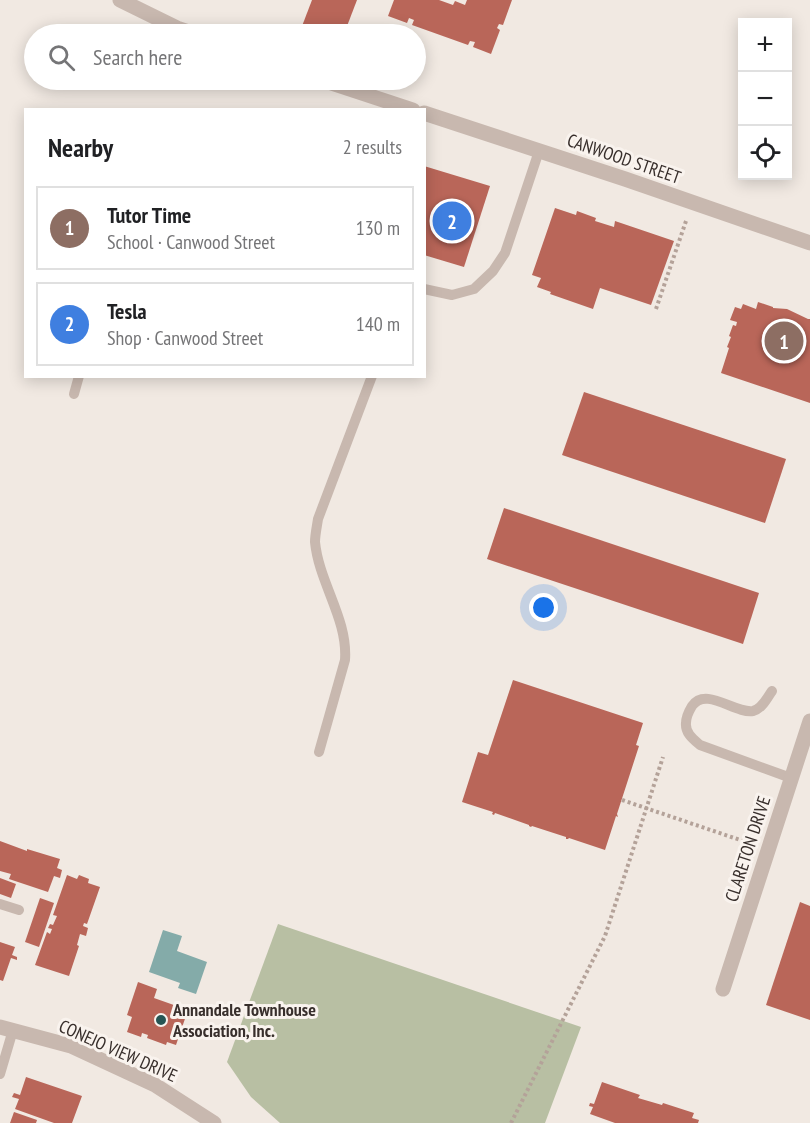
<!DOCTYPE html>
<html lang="en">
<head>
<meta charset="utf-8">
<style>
	:root { --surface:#fff; --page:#f2f2f2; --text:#202124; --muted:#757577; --line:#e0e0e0; --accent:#0f766e }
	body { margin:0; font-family:"PT Sans Narrow",sans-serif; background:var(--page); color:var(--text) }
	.controls { position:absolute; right:18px; top:18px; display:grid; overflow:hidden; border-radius:0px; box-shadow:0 3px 15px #0003 }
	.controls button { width:54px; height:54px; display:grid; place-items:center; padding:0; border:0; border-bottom:2px solid var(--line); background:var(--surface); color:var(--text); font:30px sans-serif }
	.you { position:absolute; left:544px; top:608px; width:21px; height:21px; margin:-15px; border:4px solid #fff; border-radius:50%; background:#1a73e8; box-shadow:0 0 0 9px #1a73e833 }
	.badge { display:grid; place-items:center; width:39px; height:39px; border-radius:50%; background:var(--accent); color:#fff; font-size:20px; font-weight:700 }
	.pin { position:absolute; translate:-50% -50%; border:3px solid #fff; box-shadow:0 2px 6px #0006 }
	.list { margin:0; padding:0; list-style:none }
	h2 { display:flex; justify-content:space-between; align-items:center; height:78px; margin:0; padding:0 24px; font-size:26px }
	h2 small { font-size:20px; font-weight:400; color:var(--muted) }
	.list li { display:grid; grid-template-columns:39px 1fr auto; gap:18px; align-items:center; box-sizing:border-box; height:84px; margin:0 12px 12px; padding:0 12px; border:2px solid var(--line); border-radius:0px }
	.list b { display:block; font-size:22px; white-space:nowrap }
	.list p { margin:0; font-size:20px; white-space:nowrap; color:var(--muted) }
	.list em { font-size:20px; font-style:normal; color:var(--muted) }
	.icon { flex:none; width:33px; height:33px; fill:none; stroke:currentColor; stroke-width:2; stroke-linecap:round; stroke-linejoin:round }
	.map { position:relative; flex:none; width:810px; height:1123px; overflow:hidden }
	.search { position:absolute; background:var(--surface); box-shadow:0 3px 15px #0003; left:24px; top:24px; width:402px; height:66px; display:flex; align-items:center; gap:15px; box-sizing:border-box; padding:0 21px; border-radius:33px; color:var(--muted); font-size:22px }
	.panel { position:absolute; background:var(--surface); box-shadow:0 3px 15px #0003; left:24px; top:108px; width:402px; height:270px; border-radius:0px }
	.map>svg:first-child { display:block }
	.green { fill:#b8bfa3 }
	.water { fill:#84aba9 }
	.building { fill:#b96659 }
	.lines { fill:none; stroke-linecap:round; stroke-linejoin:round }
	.path { stroke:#b4a299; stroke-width:4; stroke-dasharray:3 3; stroke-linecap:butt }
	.service { stroke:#c8b8af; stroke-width:10 }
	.minor { stroke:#c8b8af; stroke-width:15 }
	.poi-dot { fill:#265554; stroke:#f9f3ee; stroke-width:2 }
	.labels { text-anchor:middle; stroke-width:6; stroke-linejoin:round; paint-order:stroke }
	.street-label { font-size:18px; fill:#382f2c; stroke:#f9f3ee }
	.poi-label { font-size:18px; font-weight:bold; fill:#382f2c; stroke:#f9f3ee; text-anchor:start }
</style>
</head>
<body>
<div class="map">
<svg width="810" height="1123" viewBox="0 0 810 1123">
	<rect width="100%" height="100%" fill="#f1e9e2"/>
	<polygon class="green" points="278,924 581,1027 545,1123 280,1123 251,1097 227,1062"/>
	<polygon class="water" points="163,930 182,936 177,951 207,962 196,994 178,988 180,983 149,972"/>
	<g class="building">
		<polygon points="312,0 357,0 344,34 299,34"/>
		<polygon points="394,0 439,0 453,5 455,1 465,5 467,0 512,0 503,25 499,24 497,28 500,30 491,54 473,47 475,42 470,41 468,45 412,25 414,20 409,18 407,23 388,16"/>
		<polygon points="424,166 490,186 464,267 424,255"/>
		<polygon points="555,208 576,215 577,211 596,218 595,221 614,227 615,221 674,241 651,305 600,288 593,309 550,294 551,292 537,287 541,278 532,275"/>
		<polygon points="758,302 773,307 773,308 787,309 808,319 810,319 810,403 721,373 729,348 727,347 731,337 729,336 733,325 736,326 737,322 730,320 735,307 741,309 743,304 756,309"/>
		<polygon points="584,392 786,459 765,523 562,455"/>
		<polygon points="504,508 759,593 743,644 487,559"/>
		<polygon points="513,680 643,723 636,745 639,746 617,814 618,817 616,816 605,850 569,838 568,839 566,839 566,837 532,826 531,827 529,826 529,825 495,813 494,815 492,814 493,812 462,802 478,752 488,755"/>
		<polygon points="0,841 27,851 27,849 60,859 57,868 62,870 60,878 54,876 48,892 9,879 11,874 0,871"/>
		<polygon points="67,875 77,879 79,875 89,879 88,883 100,887 87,924 84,923 83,926 88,928 86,936 80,934 77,945 79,946 69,976 35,965 47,932 50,934 52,929 48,928 50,924 53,925 57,916 53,915"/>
		<polygon points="0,878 16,884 11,898 0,894"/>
		<polygon points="40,898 54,903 39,947 25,942"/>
		<polygon points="800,902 810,906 810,1020 766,1005"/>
		<polygon points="0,942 15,947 12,955 17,957 17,960 11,958 3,981 0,980"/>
		<polygon points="138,982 157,989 154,998 188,1010 176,1045 167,1042 166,1045 147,1038 148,1035 142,1033 141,1037 127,1032 132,1017 127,1015"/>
		<polygon points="26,1077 82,1096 72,1123 54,1123 15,1109 19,1099 12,1097 14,1093 20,1095"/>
		<polygon points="602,1082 640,1095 638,1098 662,1105 663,1103 694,1113 692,1118 699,1120 698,1123 615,1123 590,1114 593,1107 589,1106 590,1103 594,1104"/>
		<polygon points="14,1112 37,1120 36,1123 10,1123"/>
	</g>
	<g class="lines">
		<g class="path">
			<polyline points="656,309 686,221"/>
			<polyline points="622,800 755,845"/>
			<polyline points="511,1123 605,936 663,757"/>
		</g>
		<g class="service">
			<polyline points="424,289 452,295 474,289 493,271 505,253 539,151"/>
			<polyline points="74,394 79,376"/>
			<path d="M772,691c-5,7 -10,18 -19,20 -18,3 -47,-25 -61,-5 -3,5 -6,12 -6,17 -1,10 7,16 14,22l91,33"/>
			<path d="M319,752l26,-92c3,-41 -26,-77 -30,-118 0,-7 2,-16 3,-23l54,-143"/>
			<polyline points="0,904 19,910"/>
			<polyline points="0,1074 13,1030"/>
		</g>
		<g class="minor">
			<polyline points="120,0 177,28 195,34"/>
			<polyline points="322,80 413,110"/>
			<polyline points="424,113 625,179 810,243"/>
			<polyline points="723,989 810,721"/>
			<polyline points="0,1027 71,1046 155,1085 214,1123"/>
		</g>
	</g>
	<circle class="poi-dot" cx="161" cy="1020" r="6"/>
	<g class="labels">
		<g class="street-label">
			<text transform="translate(624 159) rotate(19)" y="6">CANWOOD STREET</text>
			<text transform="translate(748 849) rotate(-72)" y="6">CLARETON DRIVE</text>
			<text transform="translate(118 1051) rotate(24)" y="6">CONEJO VIEW DRIVE</text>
		</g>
		<g class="poi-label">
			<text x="173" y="1016">Annandale Townhouse<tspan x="173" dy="21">Association, Inc.</tspan></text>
		</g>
	</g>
</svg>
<div class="controls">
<button>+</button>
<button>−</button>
<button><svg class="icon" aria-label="locate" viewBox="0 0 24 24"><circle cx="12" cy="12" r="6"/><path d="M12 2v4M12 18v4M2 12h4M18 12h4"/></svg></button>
</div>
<div class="you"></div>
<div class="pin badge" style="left:784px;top:341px;background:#8d6e63">1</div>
<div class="pin badge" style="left:452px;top:221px;background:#3f7fe0">2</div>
<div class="search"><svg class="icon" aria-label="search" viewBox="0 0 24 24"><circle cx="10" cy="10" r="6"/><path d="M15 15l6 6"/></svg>Search here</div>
<section class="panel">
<h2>Nearby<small>2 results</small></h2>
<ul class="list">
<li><span class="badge" style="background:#8d6e63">1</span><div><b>Tutor Time</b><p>School · Canwood Street</p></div><em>130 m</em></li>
<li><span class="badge" style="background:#3f7fe0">2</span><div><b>Tesla</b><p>Shop · Canwood Street</p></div><em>140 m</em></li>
</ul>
</section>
</div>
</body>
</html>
